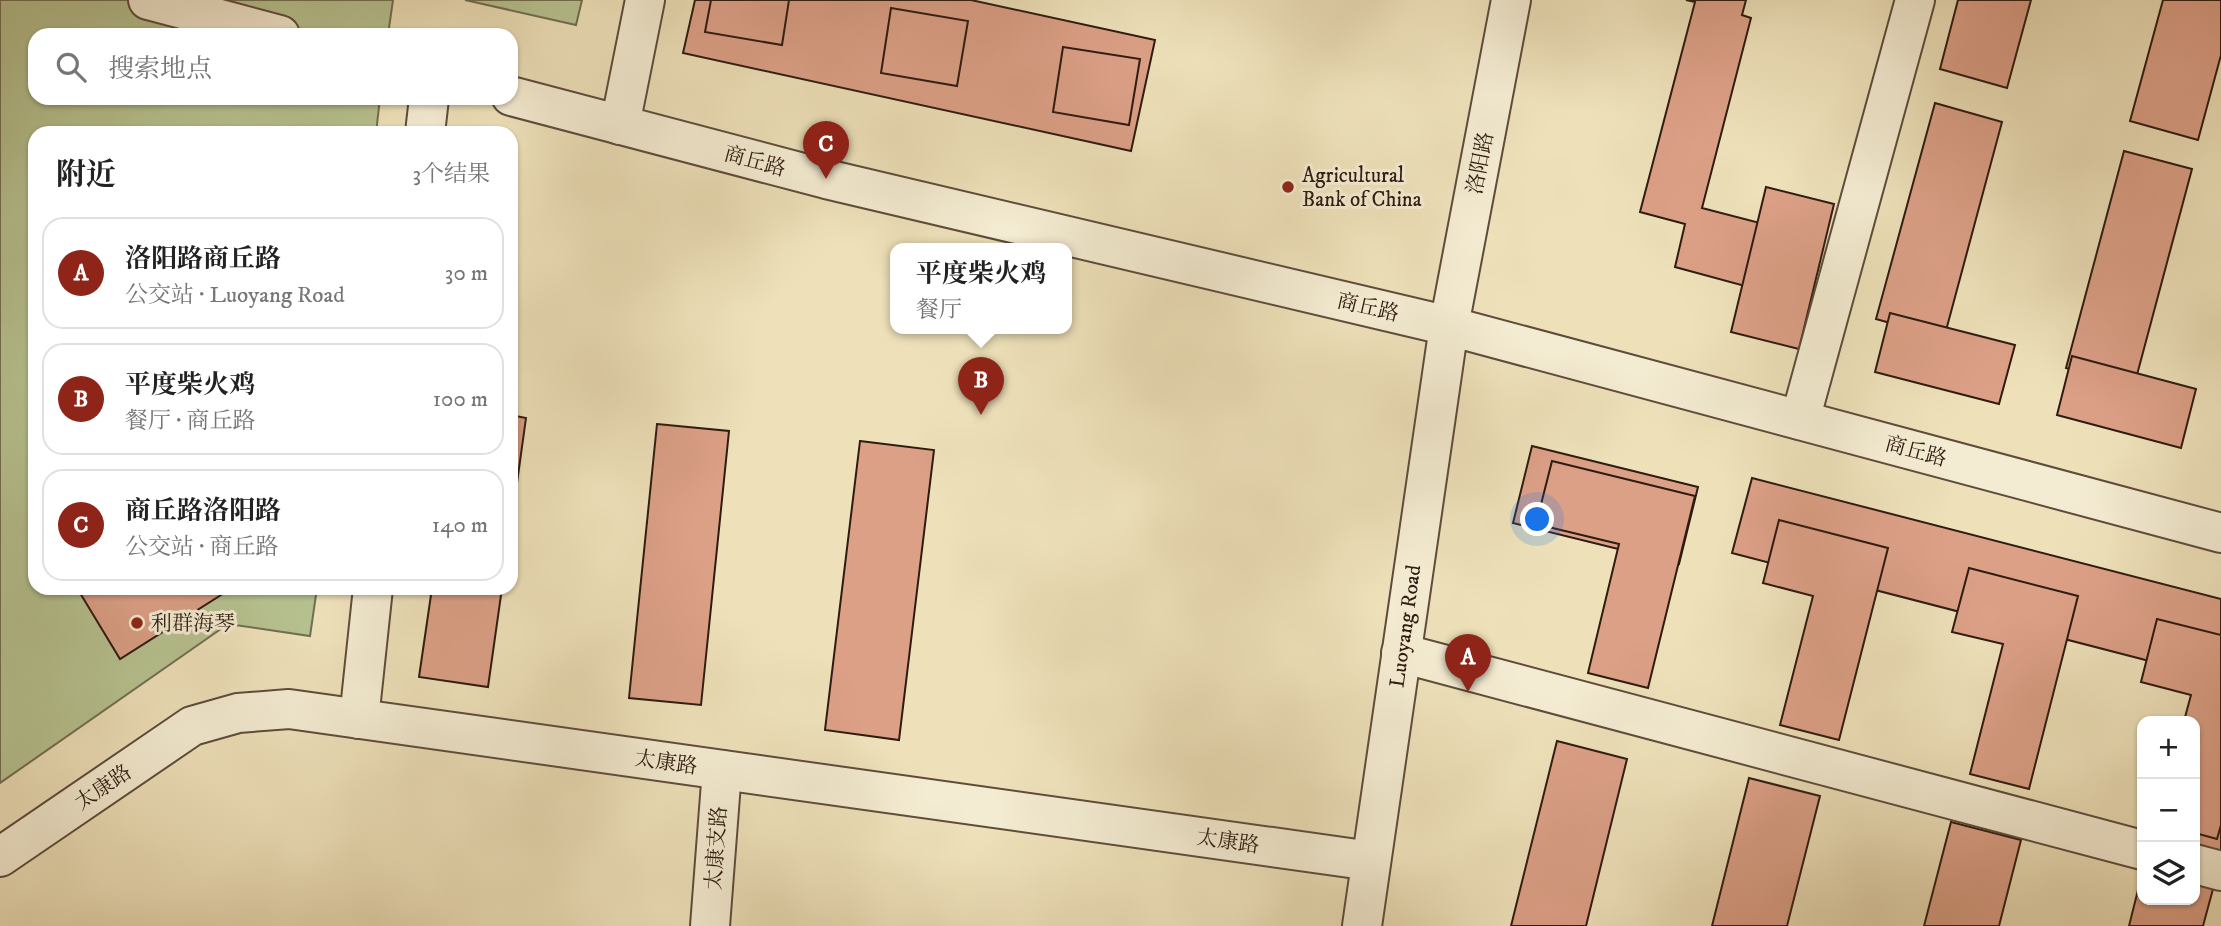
<!DOCTYPE html>
<html lang="zh">
<head>
<meta charset="utf-8">
<style>
	:root { --surface:#fff; --page:#f2f2f2; --text:#222; --muted:#767676; --line:#e0e0e0; --accent:#8f2418 }
	body { margin:0; font-family:"IM FELL DW Pica","Noto Serif SC",serif; background:var(--page); color:var(--text) }
	.controls { position:absolute; right:21px; bottom:21px; display:grid; overflow:hidden; border-radius:14px; box-shadow:0 2px 5px #0004 }
	.controls button { width:63px; height:63px; display:grid; place-items:center; padding:0; border:0; border-bottom:2px solid var(--line); background:var(--surface); color:var(--text); font:35px sans-serif }
	.you { position:absolute; left:1538px; top:520px; width:24px; height:24px; margin:-18px; border:5px solid #fff; border-radius:50%; background:#1a73e8; box-shadow:0 0 0 10px #1a73e833 }
	.badge { display:grid; place-items:center; width:46px; height:46px; border-radius:50%; background:var(--accent); color:#fff; font-size:23px; font-weight:700 }
	.pin { position:absolute; translate:-50% -58px; filter:drop-shadow(0 2px 4px #0008) }
	.pin::after { content:''; position:absolute; top:37px; width:24px; height:21px; background:inherit; clip-path:polygon(0 0,100% 0,50% 100%) }
	.popup { position:absolute; left:890px; top:243px; width:182px; height:91px; box-sizing:border-box; display:grid; place-content:center; border-radius:14px; background:var(--surface); filter:drop-shadow(0 2px 5px #0005); font-size:23px; white-space:nowrap; color:var(--muted) }
	.popup b { font-size:26px; color:var(--text) }
	.popup::after { content:''; position:absolute; left:50%; top:100%; margin-left:-14px; border:14px solid transparent; border-top-color:var(--surface) }
	.list { margin:0; padding:0; list-style:none }
	h2 { display:flex; justify-content:space-between; align-items:center; height:91px; margin:0; padding:0 28px; font-size:30px }
	h2 small { font-size:23px; font-weight:400; color:var(--muted) }
	.list li { display:grid; grid-template-columns:46px 1fr auto; gap:21px; align-items:center; box-sizing:border-box; height:112px; margin:0 14px 14px; padding:0 14px; border:2px solid var(--line); border-radius:21px }
	.list b { display:block; font-size:26px; white-space:nowrap }
	.list p { margin:0; font-size:23px; white-space:nowrap; color:var(--muted) }
	.list em { font-size:23px; font-style:normal; color:var(--muted) }
	.icon { flex:none; width:38px; height:38px; fill:none; stroke:currentColor; stroke-width:2; stroke-linecap:round; stroke-linejoin:round }
	.map { position:relative; flex:none; width:2221px; height:926px; overflow:hidden }
	.search { position:absolute; background:var(--surface); box-shadow:0 2px 5px #0004; left:28px; top:28px; width:490px; height:77px; display:flex; align-items:center; gap:18px; box-sizing:border-box; padding:0 24px; border-radius:21px; color:var(--muted); font-size:26px }
	.panel { position:absolute; background:var(--surface); box-shadow:0 2px 5px #0004; left:28px; top:126px; width:490px; height:469px; border-radius:21px }
	.map>svg:first-child { display:block }
	.green { fill:#b7c391; stroke:#726f51; stroke-width:2 }
	.building { fill:#dca087; stroke:#2e1b11; stroke-width:2 }
	.lines { fill:none; stroke-linecap:round; stroke-linejoin:round }
	.minor-casing { stroke:#5e4c3b; stroke-width:42 }
	.minor { stroke:#f4ecd2; stroke-width:38 }
	.poi-dot { fill:#8f2418; stroke:#f4ecd2; stroke-width:2.5 }
	.labels { text-anchor:middle; stroke-width:6; stroke-linejoin:round; paint-order:stroke }
	.street-label { font-size:21px; fill:#2e1b11; stroke:#f4ecd2 }
	.poi-label { font-size:21px; fill:#2e1b11; stroke:#f4ecd2; text-anchor:start }
</style>
</head>
<body>
<div class="map">
<svg width="2221" height="926" viewBox="0 0 2221 926">
	<rect width="100%" height="100%" fill="#eee1ba"/>
	<filter id="stains"><feTurbulence type="fractalNoise" baseFrequency=".00286" numOctaves="4"/><feColorMatrix values="0 0 0 0 .2 0 0 0 0 .09 0 0 0 0 .02 0 0 0 .5 -.17"/></filter>
	<radialGradient id="worn" r=".72"><stop offset=".6" stop-color="#630" stop-opacity="0"/><stop offset="1" stop-color="#630" stop-opacity=".3"/></radialGradient>
	<g class="green">
		<polygon points="0,0 393,0 388,35 35,35 35,98 380,98 376,133 35,133 35,588 317,588 310,636 228,624 0,783"/>
		<polygon points="465,0 582,0 576,25"/>
	</g>
	<g class="building">
		<polygon points="695,0 971,0 1155,40 1131,151 683,53"/>
		<polygon points="711,0 789,0 782,45 705,32"/>
		<polygon points="1686,0 1746,0 1742,15 1751,18 1702,208 1806,235 1789,298 1675,267 1685,224 1640,212 1695,2"/>
		<polygon points="1958,0 2031,0 2007,88 1940,69"/>
		<polygon points="2163,0 2221,0 2221,55 2198,140 2130,121"/>
		<polygon points="891,8 968,21 957,86 881,73"/>
		<polygon points="1063,47 1140,59 1129,125 1053,112"/>
		<polygon points="1935,103 2002,122 1944,338 1876,319"/>
		<polygon points="2124,151 2192,169 2134,386 2066,368"/>
		<polygon points="1766,187 1834,204 1799,349 1731,332"/>
		<polygon points="1890,313 2015,345 1999,404 1875,372"/>
		<polygon points="2072,356 2196,389 2181,448 2057,415"/>
		<polygon points="511,415 526,418 511,526"/>
		<polygon points="657,424 729,431 701,705 629,698"/>
		<polygon points="860,441 934,450 899,740 825,730"/>
		<polygon points="1532,446 1698,487 1679,564 1513,523"/>
		<polygon points="1552,461 1695,496 1648,688 1588,673 1619,544 1536,524"/>
		<polygon points="1752,478 2221,599 2221,859 2195,852 2195,758 2215,678 1732,553"/>
		<polygon points="1779,520 1888,548 1839,740 1780,725 1813,596 1763,583"/>
		<polygon points="1969,568 2078,596 2029,789 1970,774 2003,644 1952,632"/>
		<polygon points="77,588 232,588 120,659"/>
		<polygon points="432,588 502,588 488,687 419,677"/>
		<polygon points="2157,619 2221,635 2221,825 2217,839 2195,833 2195,721 2184,721 2191,695 2141,682"/>
		<polygon points="1557,741 1627,759 1586,926 1511,926"/>
		<polygon points="1749,778 1820,796 1787,926 1712,926"/>
		<polygon points="1951,822 2021,840 1999,926 1924,926"/>
		<polygon points="2142,874 2142,900 2195,900 2195,884 2213,889 2203,926 2129,926"/>
	</g>
	<g class="lines">
		<defs>
			<g id="minor">
				<polyline points="148,0 280,35"/>
				<polyline points="511,96 826,179 1449,326 2221,533"/>
				<polyline points="620,125 645,0"/>
				<polyline points="425,133 429,98"/>
				<polyline points="1800,420 1915,0"/>
				<polyline points="1401,653 2142,850"/>
				<polyline points="359,719 373,588"/>
				<polyline points="0,857 192,726 238,713 289,709 1371,861"/>
				<polyline points="2195,864 2221,871"/>
				<polyline points="710,926 722,770"/>
				<polyline points="1362,926 1449,326 1511,0"/>
			</g>
		</defs>
		<use href="#minor" class="minor-casing"/>
		<use href="#minor" class="minor"/>
	</g>
	<g class="poi-dot">
		<circle cx="1288" cy="187" r="7"/>
		<circle cx="137" cy="623" r="7"/>
	</g>
	<g class="labels">
		<g class="street-label">
			<text transform="translate(755 161) rotate(15)" y="7">商丘路</text>
			<text transform="translate(1480 163) rotate(-79)" y="7">洛阳路</text>
			<text transform="translate(1368 307) rotate(13)" y="7">商丘路</text>
			<text transform="translate(1916 451) rotate(15)" y="7">商丘路</text>
			<text transform="translate(1405 626) rotate(-82)" y="7">Luoyang Road</text>
			<text transform="translate(666 762) rotate(8)" y="7">太康路</text>
			<text transform="translate(103 787) rotate(-34)" y="7">太康路</text>
			<text transform="translate(1228 841) rotate(8)" y="7">太康路</text>
			<text transform="translate(716 848) rotate(-86)" y="7">太康支路</text>
		</g>
		<g class="poi-label">
			<text x="1302" y="182">Agricultural<tspan x="1302" dy="24">Bank of China</tspan></text>
			<text x="151" y="630">利群海琴</text>
		</g>
	</g>
	<rect width="100%" height="100%" filter="url(#stains)"/>
	<rect width="100%" height="100%" fill="url(#worn)"/>
</svg>
<div class="controls">
<button>+</button>
<button>−</button>
<button><svg class="icon" aria-label="layers" viewBox="0 0 24 24"><path d="M12 4l9 5-9 5-9-5zM3 14l9 5 9-5"/></svg></button>
</div>
<div class="you"></div>
<div class="pin badge" style="left:1468px;top:692px">A</div>
<div class="pin badge" style="left:981px;top:415px">B</div>
<div class="popup"><b>平度柴火鸡</b>餐厅</div>
<div class="pin badge" style="left:826px;top:179px">C</div>
<div class="search"><svg class="icon" aria-label="search" viewBox="0 0 24 24"><circle cx="10" cy="10" r="6"/><path d="M15 15l6 6"/></svg>搜索地点</div>
<section class="panel">
<h2>附近<small>3个结果</small></h2>
<ul class="list">
<li><span class="badge">A</span><div><b>洛阳路商丘路</b><p>公交站 · Luoyang Road</p></div><em>30 m</em></li>
<li><span class="badge">B</span><div><b>平度柴火鸡</b><p>餐厅 · 商丘路</p></div><em>100 m</em></li>
<li><span class="badge">C</span><div><b>商丘路洛阳路</b><p>公交站 · 商丘路</p></div><em>140 m</em></li>
</ul>
</section>
</div>
</body>
</html>
